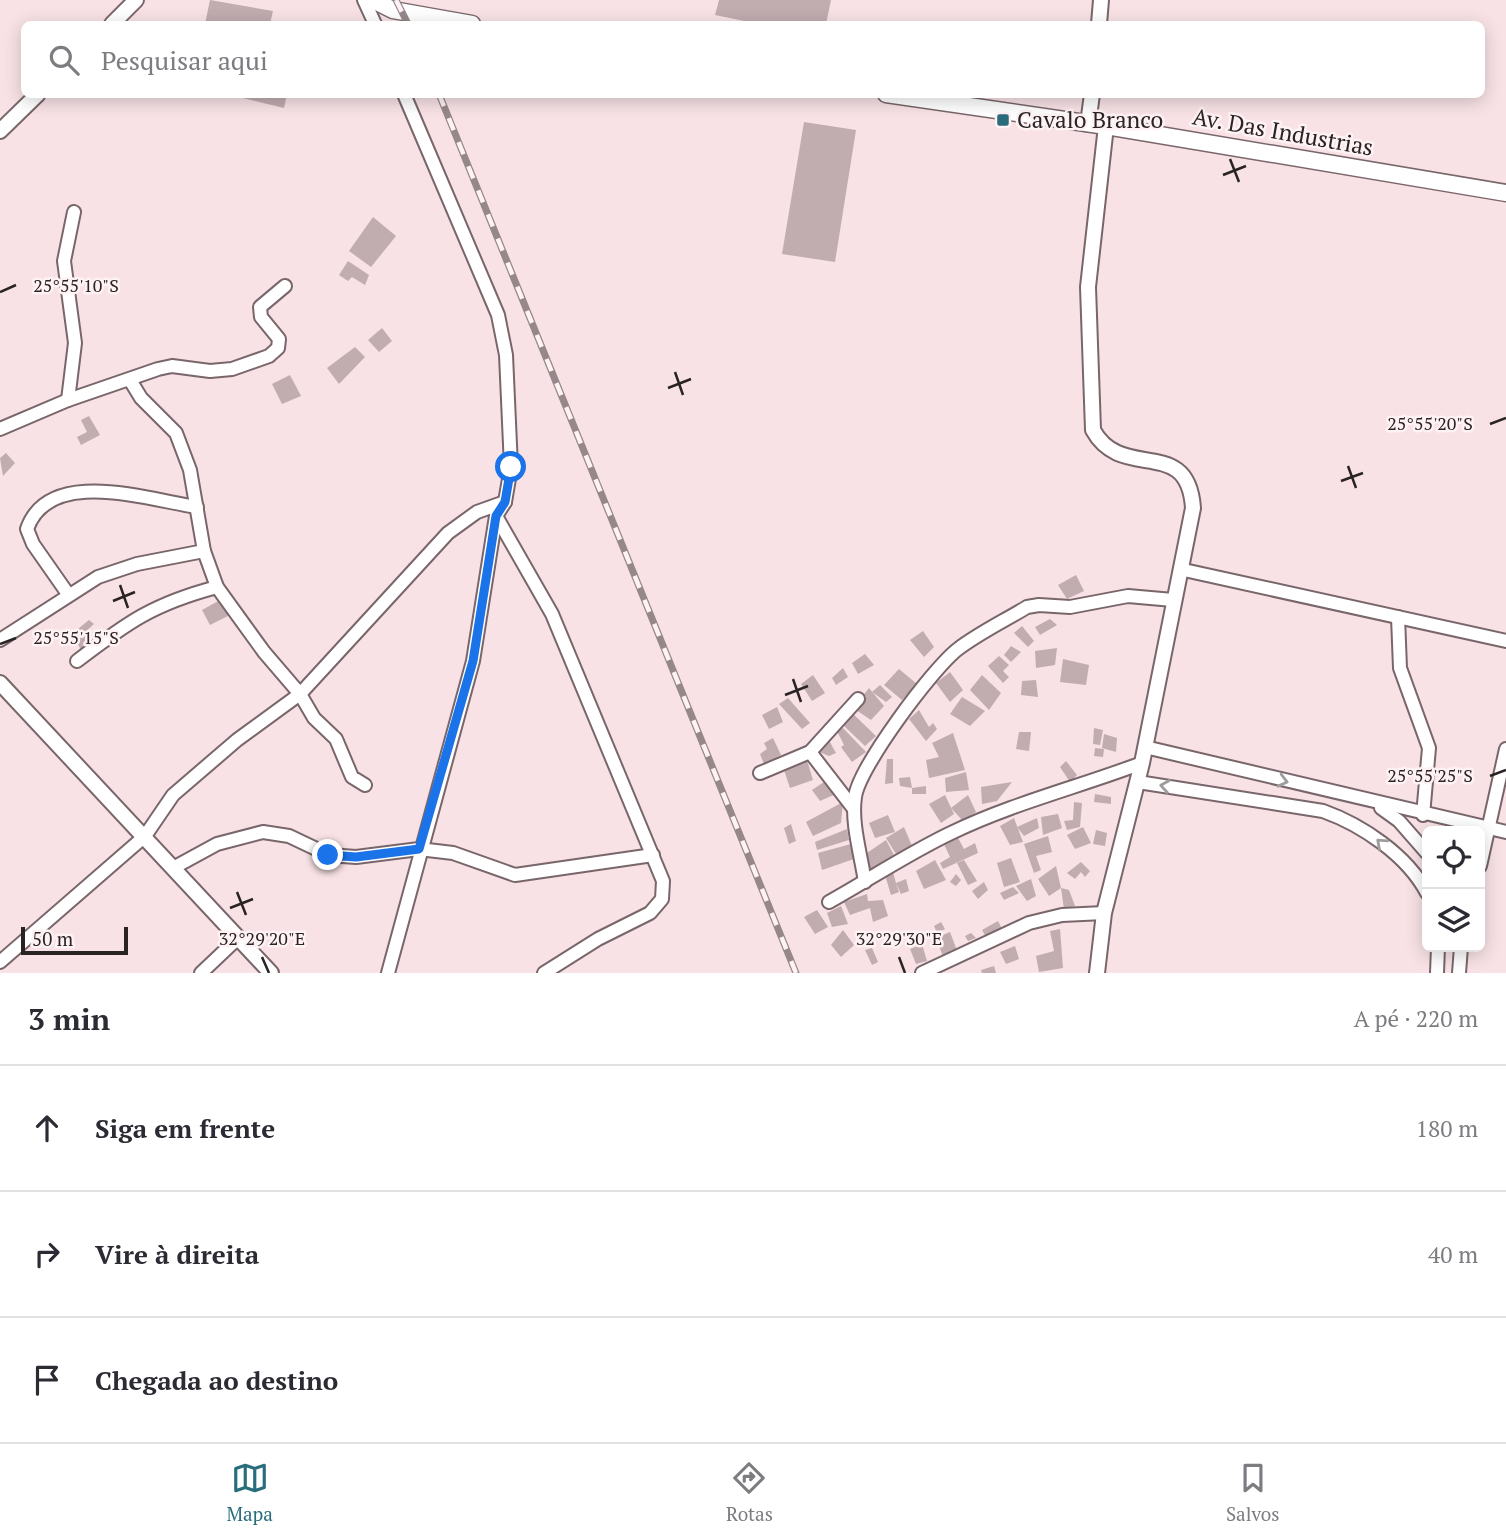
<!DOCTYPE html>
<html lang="pt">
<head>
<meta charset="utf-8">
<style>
	:root { --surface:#fff; --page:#f2f2f3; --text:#2b2b33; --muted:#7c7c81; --line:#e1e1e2; --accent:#296d7d }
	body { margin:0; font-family:"PT Serif",serif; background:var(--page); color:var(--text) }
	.controls { position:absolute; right:21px; bottom:21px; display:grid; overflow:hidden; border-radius:10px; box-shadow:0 4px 18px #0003 }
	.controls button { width:63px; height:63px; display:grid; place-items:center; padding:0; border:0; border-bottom:2px solid var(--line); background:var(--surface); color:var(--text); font:35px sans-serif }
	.scale { position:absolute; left:21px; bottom:18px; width:107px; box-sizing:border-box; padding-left:7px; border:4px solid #2a2324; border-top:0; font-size:19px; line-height:24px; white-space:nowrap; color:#2a2324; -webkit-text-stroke:5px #fff2f4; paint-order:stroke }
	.stop { position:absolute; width:21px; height:21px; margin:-16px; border:5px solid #1a73e8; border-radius:50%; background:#fff }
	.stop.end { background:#1a73e8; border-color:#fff; box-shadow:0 2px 7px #0008 }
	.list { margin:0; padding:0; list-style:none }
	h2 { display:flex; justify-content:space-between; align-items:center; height:91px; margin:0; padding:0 28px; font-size:30px }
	h2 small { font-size:23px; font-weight:400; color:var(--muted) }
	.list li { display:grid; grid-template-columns:46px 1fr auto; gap:21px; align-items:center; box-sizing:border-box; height:126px; padding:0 28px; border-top:2px solid var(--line) }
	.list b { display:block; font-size:26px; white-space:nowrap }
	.list em { font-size:23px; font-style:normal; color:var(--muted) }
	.icon { flex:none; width:38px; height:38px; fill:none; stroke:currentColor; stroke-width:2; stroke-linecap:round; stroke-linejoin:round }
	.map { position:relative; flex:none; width:1506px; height:973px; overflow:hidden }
	.search { position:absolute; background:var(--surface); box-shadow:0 4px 18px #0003; left:21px; right:21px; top:21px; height:77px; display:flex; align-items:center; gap:18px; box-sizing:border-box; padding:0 24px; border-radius:10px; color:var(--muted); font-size:26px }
	.sheet { height:469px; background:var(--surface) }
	nav { display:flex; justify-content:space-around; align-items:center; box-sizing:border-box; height:98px; border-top:2px solid var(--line); background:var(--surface); font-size:19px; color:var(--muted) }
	nav a { display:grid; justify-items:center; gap:4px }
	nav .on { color:var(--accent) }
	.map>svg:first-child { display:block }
	.building { fill:#c1acb0 }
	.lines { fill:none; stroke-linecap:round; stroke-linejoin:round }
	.minor-casing { stroke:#79666a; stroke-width:16 }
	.tertiary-casing { stroke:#79666a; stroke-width:18 }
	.secondary-casing { stroke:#79666a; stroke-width:19 }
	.minor { stroke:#fff; stroke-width:12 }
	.tertiary { stroke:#fff; stroke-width:14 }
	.secondary { stroke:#fff; stroke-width:16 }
	.rail-casing { stroke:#96888a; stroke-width:7 }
	.rail { stroke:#fff2f4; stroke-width:4.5; stroke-dasharray:13; stroke-linecap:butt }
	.oneway { stroke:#9f9c9c }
	.route { stroke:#1a73e8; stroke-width:9 }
	.ticks { fill:none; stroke:#2a2324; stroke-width:2.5 }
	.poi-dot { fill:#296d7d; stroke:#fff2f4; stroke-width:2.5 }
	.labels { text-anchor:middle; stroke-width:5; stroke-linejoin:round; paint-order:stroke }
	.poi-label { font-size:23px; fill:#2a2324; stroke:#fff2f4; text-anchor:start }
	.street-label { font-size:23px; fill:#2a2324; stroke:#fff2f4 }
	.ticks-label { font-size:18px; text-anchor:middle; fill:#2a2324; stroke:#fff2f4; stroke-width:5; stroke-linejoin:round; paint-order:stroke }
</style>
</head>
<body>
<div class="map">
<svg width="1506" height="973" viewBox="0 0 1506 973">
	<rect width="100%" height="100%" fill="#f8e2e6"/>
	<g class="building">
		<polygon points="210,0 273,11 270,24 205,24"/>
		<polygon points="719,0 831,0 826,24 759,24 715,15"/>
		<polygon points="226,94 287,94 284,108"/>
		<polygon points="804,122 856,130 835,262 782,254"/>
		<polygon points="373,217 396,236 371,267 349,251"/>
		<polygon points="348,261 369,275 365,285 352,277 348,281 339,275"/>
		<polygon points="382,328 392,341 379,352 368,340"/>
		<polygon points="355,347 365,357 339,384 327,368"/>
		<polygon points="290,375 301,396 282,404 272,384"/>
		<polygon points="89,416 100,435 81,445 77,437 87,432 81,420"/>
		<polygon points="6,453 15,463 3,476 0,458"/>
		<polygon points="1076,575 1084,591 1067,599 1058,585"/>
		<polygon points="220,600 230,615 210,625 202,610"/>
		<polygon points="1050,619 1057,625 1040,635 1035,627"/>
		<polygon points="89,620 94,624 84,633 93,644 83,653 77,643 80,640 73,633"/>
		<polygon points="1022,626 1034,641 1028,647 1014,633"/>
		<polygon points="923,631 934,647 924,657 910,640"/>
		<polygon points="1011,646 1021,652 1011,662 1004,655"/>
		<polygon points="1057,648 1055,665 1036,668 1035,651"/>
		<polygon points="865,654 874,665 858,674 852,663"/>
		<polygon points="999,656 1009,665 1003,671 1009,677 1003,683 988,666"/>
		<polygon points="1063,659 1089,665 1086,685 1060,682"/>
		<polygon points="843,668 848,677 836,685 832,678"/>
		<polygon points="899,669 917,684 902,700 884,685"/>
		<polygon points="950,672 963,690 950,702 936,683"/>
		<polygon points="813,675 825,693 812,701 801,684"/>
		<polygon points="982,675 1001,693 989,710 970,690"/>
		<polygon points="1036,680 1038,697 1021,695 1022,681"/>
		<polygon points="880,685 892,697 886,702 872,692"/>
		<polygon points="869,688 884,706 871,720 853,708"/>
		<polygon points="962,697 985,711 970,726 950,714"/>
		<polygon points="788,698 810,723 802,729 779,704"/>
		<polygon points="777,707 783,722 769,729 762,715"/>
		<polygon points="849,710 876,736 865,746 841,723"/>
		<polygon points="919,710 929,727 933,723 937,729 926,741 909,719"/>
		<polygon points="843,728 866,752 852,762 841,747 844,745 837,731"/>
		<polygon points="1094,728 1103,730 1100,745 1093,744"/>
		<polygon points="1019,732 1031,732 1029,751 1016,749"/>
		<polygon points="953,733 965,770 929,778 926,760 939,757 932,743"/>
		<polygon points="1104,734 1117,738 1116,752 1102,748"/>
		<polygon points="826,735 836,753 829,756 815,750"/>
		<polygon points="773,738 781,755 764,764 760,754 767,749 764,743"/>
		<polygon points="1095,748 1104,749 1103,757 1094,756"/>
		<polygon points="806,757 813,780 790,788 783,767"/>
		<polygon points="887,759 893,759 893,783 885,784"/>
		<polygon points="1066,761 1077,775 1070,782 1060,767"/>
		<polygon points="966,772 969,790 946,792 945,778"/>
		<polygon points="910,777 912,788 900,786 899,778"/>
		<polygon points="827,780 838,793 820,801 812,790"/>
		<polygon points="1012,782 997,801 982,804 981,787"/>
		<polygon points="926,786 926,794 912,794 912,788"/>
		<polygon points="1095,794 1111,797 1111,804 1094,802"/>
		<polygon points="945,795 954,814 941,823 929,804"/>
		<polygon points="968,795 976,812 963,821 951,808"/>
		<polygon points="843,802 841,823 813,836 806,822"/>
		<polygon points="1074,802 1082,803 1080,827 1067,830 1064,821 1073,820"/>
		<polygon points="1058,814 1062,828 1043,835 1041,817"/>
		<polygon points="888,815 895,832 875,838 869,823"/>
		<polygon points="1014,818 1023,842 1010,845 1000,826"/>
		<polygon points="1037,818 1039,828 1024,836 1017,827"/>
		<polygon points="791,824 796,841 789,844 784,828"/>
		<polygon points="904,827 912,846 896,854 886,838"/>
		<polygon points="1083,827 1091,843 1075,849 1067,835"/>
		<polygon points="847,829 849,840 817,850 815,842"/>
		<polygon points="1096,830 1107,833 1105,846 1093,844"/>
		<polygon points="957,836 964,849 975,843 978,853 943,869 940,863 950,857 943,842"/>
		<polygon points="1048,836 1052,852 1036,856 1041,870 1034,873 1024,844"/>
		<polygon points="886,840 894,855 869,871 864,855"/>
		<polygon points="851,844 854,859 822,870 818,853"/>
		<polygon points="1011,858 1020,882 1004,887 997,863"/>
		<polygon points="935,860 946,880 924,889 916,871"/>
		<polygon points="964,860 977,881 968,885 957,863"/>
		<polygon points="1081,862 1090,871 1085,877 1081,872 1075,879 1067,873"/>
		<polygon points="1056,866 1061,888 1069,890 1075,906 1064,909 1061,888 1049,896 1038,879"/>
		<polygon points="893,872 896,883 906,879 909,891 901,894 896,883 899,892 891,895 885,875"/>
		<polygon points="956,874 961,880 956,886 950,882"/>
		<polygon points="1031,879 1036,896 1027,901 1016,886"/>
		<polygon points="984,882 988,890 978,899 972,891"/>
		<polygon points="1013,887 1019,893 1004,900 1000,893"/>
		<polygon points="867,894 868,901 883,900 888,916 873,922 870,908 850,915 844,902"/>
		<polygon points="841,906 848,924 832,927 827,913"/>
		<polygon points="817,910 828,927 815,934 804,917"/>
		<polygon points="998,921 1002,929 986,937 982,930"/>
		<polygon points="941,922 945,929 937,933 934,926"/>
		<polygon points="1060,929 1063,968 1039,972 1036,956 1054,951 1050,931"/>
		<polygon points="843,930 854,945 841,957 831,945"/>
		<polygon points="950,932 958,953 944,959 936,938"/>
		<polygon points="971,933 976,938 968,941 965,936"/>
		<polygon points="922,944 927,961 916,964 910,949"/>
		<polygon points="1015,946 1019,959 1006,964 1000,952"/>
		<polygon points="872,948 878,962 872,965 865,950"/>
		<polygon points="994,966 996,973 982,973 981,970"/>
	</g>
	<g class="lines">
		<defs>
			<g id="minor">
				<polyline points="364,0 375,24"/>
				<polyline points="130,380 141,398 176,433 190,470 204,551 217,587 264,652 300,694 314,718 336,739 352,777 365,785"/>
				<polyline points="68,400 75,343 64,261 74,212"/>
				<polyline points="0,429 68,400 158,369 172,366 210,371 232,369 269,356 278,348 279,339 261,317 260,307 285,286"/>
				<polyline points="496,516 552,614 663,881 662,899 650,913 598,939 544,973"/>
				<polyline points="1184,570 1506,641"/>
				<path d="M68,594l-35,-50 -6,-15c22,-63 122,-29 170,-22"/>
				<polyline points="1398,617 1400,668 1429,748 1423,815"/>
				<polyline points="0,640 98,577 137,564 204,551"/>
				<path d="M77,661c51,-39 76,-57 140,-74"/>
				<polyline points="1145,747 1506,832"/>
				<polyline points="810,752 854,809"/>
				<polyline points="760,773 810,752 858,699"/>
				<path d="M1138,782l185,29c39,14 84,44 104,82"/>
				<polyline points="1381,808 1399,821 1427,853"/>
				<polyline points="1480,866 1506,749"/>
				<polyline points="173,868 217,844 263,832 289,836 329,855 356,857 419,849 453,853 515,875 653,855"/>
				<path d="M865,882c-4,-27 -14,-59 -10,-85 4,-30 78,-129 103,-148 21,-16 46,-28 69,-42l12,-2 31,2 58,-11 45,4"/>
				<path d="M829,902c41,-23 80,-49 122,-69 62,-30 128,-46 191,-70"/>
				<polyline points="0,962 145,836 173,795 237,740 300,694 448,533 477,512 505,502"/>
				<polyline points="201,973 237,939"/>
				<polyline points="388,973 473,661 496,516 505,502 511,467 506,355 498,315 404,94"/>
				<polyline points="922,973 1029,923 1062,915 1104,913"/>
				<polyline points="1437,973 1438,947"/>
				<polyline points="1459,973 1461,947"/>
			</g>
			<g id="tertiary">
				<polyline points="112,24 136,0"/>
				<polyline points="1099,24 1101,0"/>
				<polyline points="1088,124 1092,94"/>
				<polyline points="0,131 38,94"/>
				<polyline points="0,683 271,973"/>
				<path d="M1097,973l7,-60 38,-150 51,-255c-5,-74 -71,-25 -100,-78l-5,-143 18,-161"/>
			</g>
			<g id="secondary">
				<polyline points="373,0 393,10 472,24"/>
				<polyline points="886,94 1106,126 1506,193"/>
			</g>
		</defs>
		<use href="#minor" class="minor-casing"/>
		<use href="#tertiary" class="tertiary-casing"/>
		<use href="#secondary" class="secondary-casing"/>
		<use href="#minor" class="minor"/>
		<use href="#tertiary" class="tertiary"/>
		<use href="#secondary" class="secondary"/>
		<defs>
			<g id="rail">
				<polyline points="396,0 408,24"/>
				<polyline points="439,94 796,973"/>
			</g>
		</defs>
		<use href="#rail" class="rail-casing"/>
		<use href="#rail" class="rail"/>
	</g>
	<defs><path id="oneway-chevron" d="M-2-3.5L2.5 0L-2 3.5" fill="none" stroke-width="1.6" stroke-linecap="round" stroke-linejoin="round" transform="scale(1.75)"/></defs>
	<g class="oneway">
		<use href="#oneway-chevron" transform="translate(1283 781) rotate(14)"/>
		<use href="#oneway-chevron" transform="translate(1165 786) rotate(-171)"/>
		<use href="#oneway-chevron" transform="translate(1381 843) rotate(-138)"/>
	</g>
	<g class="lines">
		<polyline class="route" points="328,855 356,857 419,849 473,661 496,516 505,502 511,467"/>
	</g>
	<path class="ticks" d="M1230,159l9,23M1223,175l23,-9M0,292l16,-7M675,372l8,23M668,388l23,-9M1490,424l16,-6M1348,466l8,22M1341,481l22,-8M120,585l8,23M113,601l22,-9M0,644l16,-6M793,679l8,23M785,695l23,-9M1490,776l16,-6M237,892l9,23M230,908l23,-9M262,957l7,16M899,957l6,16"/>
	<rect class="poi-dot" x="996" y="113" width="14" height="14" rx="3.5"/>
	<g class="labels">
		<g class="poi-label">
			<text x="1017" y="128">Cavalo Branco</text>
		</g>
		<g class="street-label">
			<text transform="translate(1283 132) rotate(10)" y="8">Av. Das Industrias</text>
		</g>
	</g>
	<g class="ticks-label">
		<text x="76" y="292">25°55'10"S</text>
		<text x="1430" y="430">25°55'20"S</text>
		<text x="76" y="644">25°55'15"S</text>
		<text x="1430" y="782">25°55'25"S</text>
		<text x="262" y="945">32°29'20"E</text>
		<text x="899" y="945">32°29'30"E</text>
	</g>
</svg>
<div class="controls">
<button><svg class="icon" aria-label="locate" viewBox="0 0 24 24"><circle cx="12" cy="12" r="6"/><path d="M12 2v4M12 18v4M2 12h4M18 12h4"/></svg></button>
<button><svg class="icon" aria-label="layers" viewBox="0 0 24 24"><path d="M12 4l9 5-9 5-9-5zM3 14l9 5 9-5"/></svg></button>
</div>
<div class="scale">50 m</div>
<div class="stop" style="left:511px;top:467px"></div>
<div class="stop end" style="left:328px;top:855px"></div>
<div class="search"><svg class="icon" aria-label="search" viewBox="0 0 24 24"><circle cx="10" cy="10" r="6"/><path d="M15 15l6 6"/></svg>Pesquisar aqui</div>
</div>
<section class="sheet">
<h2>3 min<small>A pé · 220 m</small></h2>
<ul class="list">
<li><svg class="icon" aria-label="ahead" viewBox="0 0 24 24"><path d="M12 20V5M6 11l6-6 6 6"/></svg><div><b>Siga em frente</b></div><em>180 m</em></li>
<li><svg class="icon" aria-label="right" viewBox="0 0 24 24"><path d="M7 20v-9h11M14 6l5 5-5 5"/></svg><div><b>Vire à direita</b></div><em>40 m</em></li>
<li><svg class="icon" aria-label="arrive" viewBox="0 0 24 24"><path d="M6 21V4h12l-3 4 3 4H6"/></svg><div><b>Chegada ao destino</b></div></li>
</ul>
</section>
<nav>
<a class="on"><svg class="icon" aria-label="map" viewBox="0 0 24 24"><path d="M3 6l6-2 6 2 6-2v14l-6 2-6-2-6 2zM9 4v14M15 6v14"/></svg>Mapa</a>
<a><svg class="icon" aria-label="directions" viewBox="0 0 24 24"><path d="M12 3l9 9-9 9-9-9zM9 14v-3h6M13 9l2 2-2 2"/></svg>Rotas</a>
<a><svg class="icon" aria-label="saved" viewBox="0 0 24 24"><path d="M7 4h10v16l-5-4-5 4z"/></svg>Salvos</a>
</nav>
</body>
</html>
